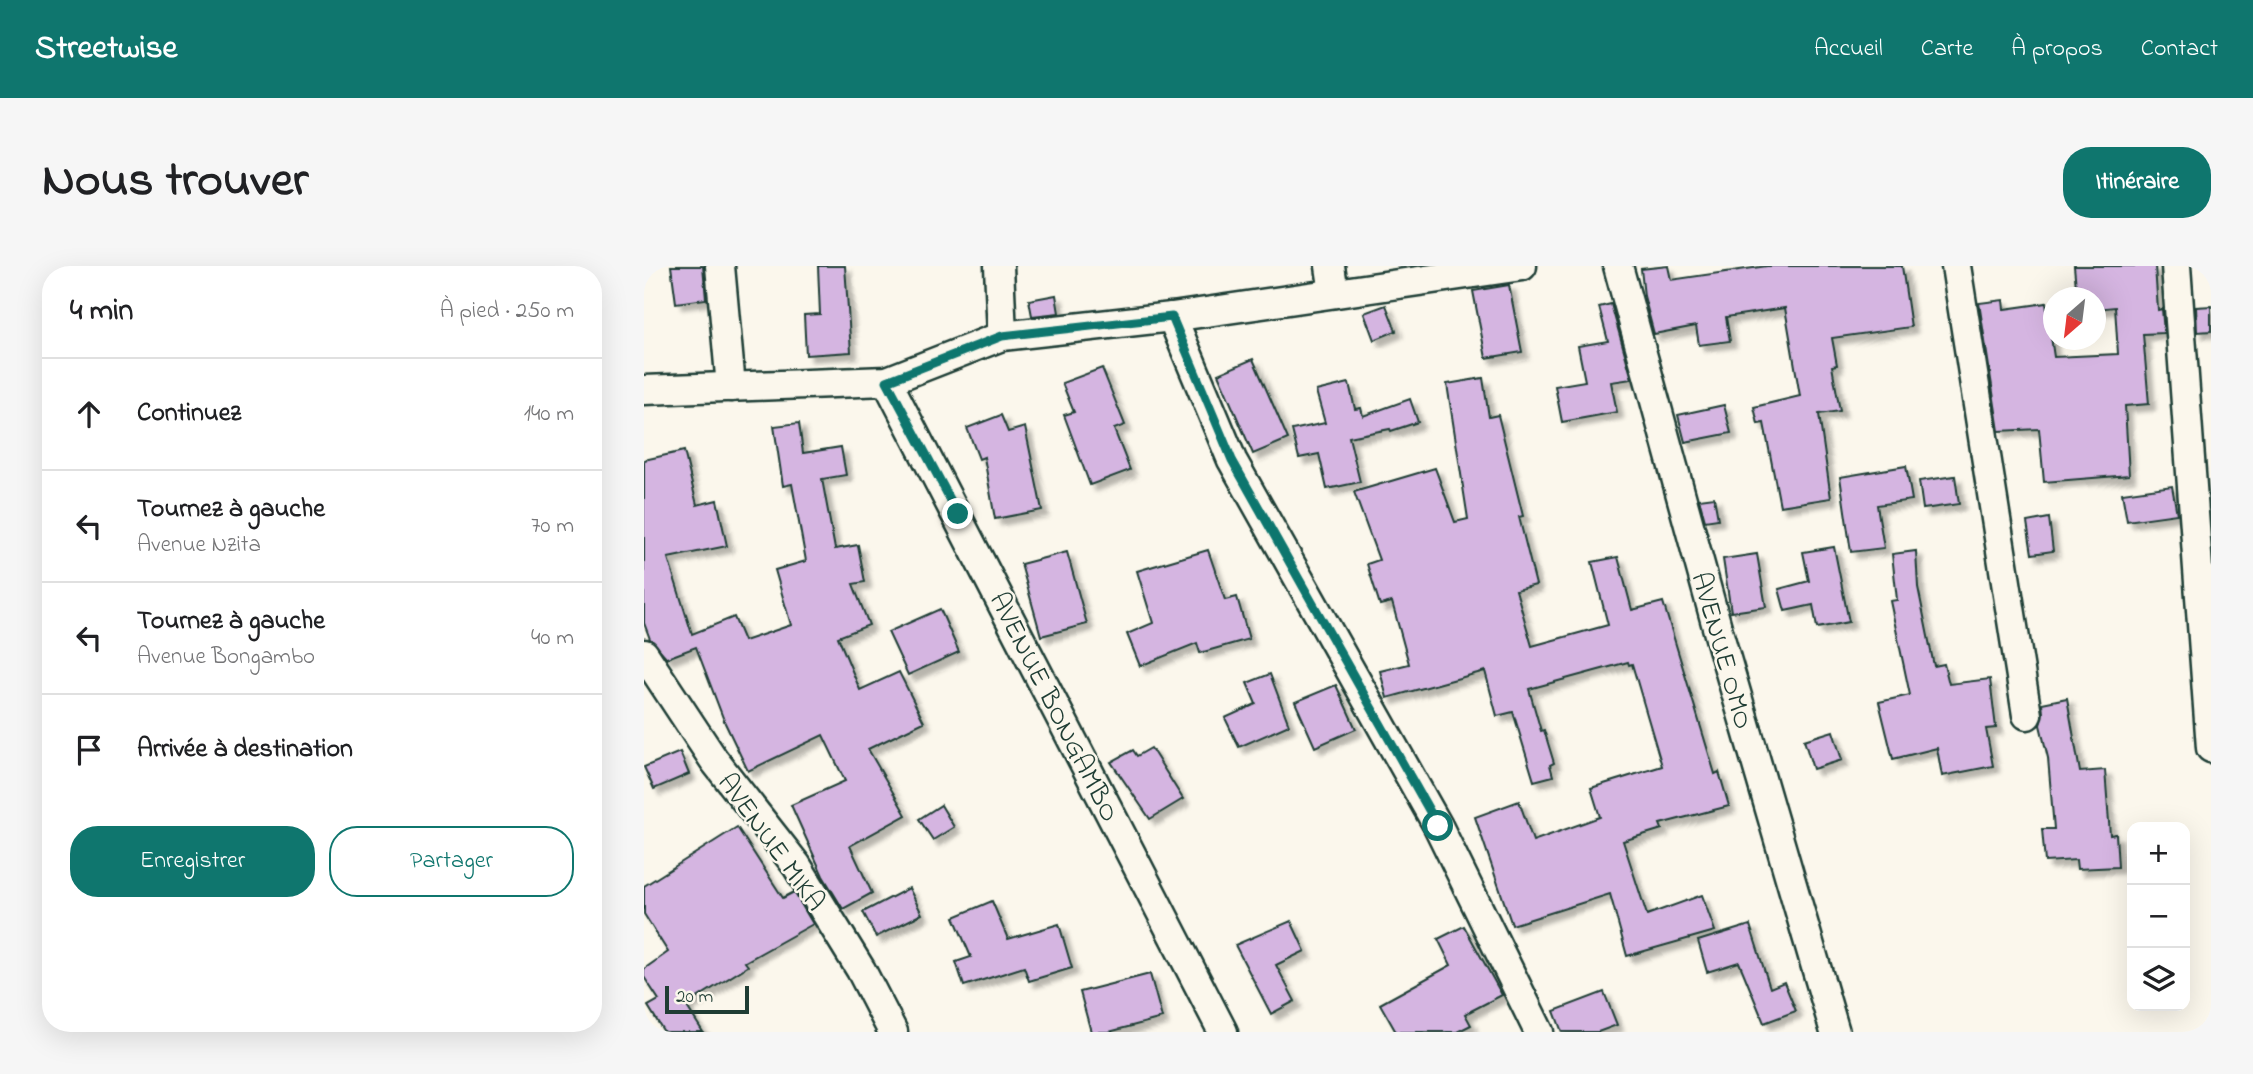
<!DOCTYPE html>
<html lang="fr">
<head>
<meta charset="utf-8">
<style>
	:root { --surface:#fff; --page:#f6f6f6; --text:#202124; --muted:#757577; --line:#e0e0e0; --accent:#0f766e }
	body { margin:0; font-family:"Indie Flower",sans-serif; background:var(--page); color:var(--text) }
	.controls { position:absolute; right:21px; bottom:21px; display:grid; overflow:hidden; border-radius:14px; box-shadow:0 7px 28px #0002 }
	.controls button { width:63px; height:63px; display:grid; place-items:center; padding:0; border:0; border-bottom:2px solid var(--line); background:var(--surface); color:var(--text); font:35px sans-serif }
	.compass { position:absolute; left:1399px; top:21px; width:63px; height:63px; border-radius:50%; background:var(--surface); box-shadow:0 7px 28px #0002; rotate:208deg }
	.scale { position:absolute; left:21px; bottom:18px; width:84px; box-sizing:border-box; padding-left:7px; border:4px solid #1f3d34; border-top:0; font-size:19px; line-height:24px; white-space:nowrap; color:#1f3d34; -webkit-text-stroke:5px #fbf7ec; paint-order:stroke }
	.stop { position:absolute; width:21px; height:21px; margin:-16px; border:5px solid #0f766e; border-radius:50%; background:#fff }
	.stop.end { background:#0f766e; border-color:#fff; box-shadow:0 2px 7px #0008 }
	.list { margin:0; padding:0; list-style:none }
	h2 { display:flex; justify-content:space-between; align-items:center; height:91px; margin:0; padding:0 28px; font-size:30px }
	h2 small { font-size:23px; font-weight:400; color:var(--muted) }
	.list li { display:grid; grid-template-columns:46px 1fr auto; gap:21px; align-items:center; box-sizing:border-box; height:112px; padding:0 28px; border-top:2px solid var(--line) }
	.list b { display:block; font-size:26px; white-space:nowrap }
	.list p { margin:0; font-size:23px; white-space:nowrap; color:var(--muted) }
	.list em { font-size:23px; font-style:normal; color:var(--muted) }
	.actions { display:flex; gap:14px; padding:21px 28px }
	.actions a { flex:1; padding:16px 0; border:2px solid var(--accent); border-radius:28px; text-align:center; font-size:24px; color:var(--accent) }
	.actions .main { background:var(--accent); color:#fff }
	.icon { flex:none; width:38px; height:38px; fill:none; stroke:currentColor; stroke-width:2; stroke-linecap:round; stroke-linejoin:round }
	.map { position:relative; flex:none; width:1567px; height:766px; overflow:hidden; border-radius:28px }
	header { display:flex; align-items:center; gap:42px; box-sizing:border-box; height:98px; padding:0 35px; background:var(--accent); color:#fff }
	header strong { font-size:33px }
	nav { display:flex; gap:38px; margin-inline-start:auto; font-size:24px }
	.intro { display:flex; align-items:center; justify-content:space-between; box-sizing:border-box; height:168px; padding:0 42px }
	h1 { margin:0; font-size:49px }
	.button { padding:18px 32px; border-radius:28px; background:var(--accent); color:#fff; font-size:24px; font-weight:700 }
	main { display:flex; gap:42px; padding:0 42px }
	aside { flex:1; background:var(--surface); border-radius:28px; box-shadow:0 7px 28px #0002 }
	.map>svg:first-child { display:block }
	.building { fill:#d5b5e1; stroke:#1f3d34; stroke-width:2; filter:url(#shadow) }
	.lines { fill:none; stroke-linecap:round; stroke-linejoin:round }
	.street-casing { stroke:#1f3d34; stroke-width:33 }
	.street { stroke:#fbf7ec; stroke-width:28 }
	.route { stroke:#0f766e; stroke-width:9 }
	.labels { text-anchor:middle; stroke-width:5; stroke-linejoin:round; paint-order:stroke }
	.street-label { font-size:28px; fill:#1f3d34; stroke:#fbf7ec }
</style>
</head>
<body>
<header>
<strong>Streetwise</strong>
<nav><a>Accueil</a><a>Carte</a><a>À propos</a><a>Contact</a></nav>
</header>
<div class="intro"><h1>Nous trouver</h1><a class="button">Itinéraire</a></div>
<main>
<aside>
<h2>4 min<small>À pied · 250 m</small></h2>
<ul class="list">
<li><svg class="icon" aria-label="ahead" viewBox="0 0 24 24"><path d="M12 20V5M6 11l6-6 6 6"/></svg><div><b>Continuez</b></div><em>140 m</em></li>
<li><svg class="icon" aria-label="left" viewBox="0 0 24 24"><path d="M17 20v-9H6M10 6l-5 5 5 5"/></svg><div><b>Tournez à gauche</b><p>Avenue Nzita</p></div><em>70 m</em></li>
<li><svg class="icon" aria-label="left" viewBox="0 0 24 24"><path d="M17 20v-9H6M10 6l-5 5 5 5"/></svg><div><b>Tournez à gauche</b><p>Avenue Bongambo</p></div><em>40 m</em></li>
<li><svg class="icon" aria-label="arrive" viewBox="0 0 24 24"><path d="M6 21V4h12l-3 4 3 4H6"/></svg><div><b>Arrivée à destination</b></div></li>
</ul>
<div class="actions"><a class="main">Enregistrer</a><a>Partager</a></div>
</aside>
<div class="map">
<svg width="1567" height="766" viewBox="0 0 1567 766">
	<defs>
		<filter id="shadow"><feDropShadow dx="6" dy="6" stdDeviation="2" flood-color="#0004"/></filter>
	</defs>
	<rect width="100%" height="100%" fill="#fbf7ec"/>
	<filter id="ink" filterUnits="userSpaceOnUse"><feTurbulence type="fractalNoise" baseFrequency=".0143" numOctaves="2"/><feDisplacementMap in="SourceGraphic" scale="14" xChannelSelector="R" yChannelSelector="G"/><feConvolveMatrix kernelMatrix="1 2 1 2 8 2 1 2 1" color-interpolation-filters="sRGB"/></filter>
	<g filter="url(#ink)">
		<g class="building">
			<polygon points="27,0 59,0 62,33 32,37"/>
			<polygon points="174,0 201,0 207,86 162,89 160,49 176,48"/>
			<polygon points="1024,0 1027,14 1123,0 1258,0 1267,61 1188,72 1193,99 1188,100 1196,145 1175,148 1187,232 1136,240 1120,157 1114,158 1110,141 1156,130 1141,42 1082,51 1086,75 1055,79 1052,60 1010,68 1000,30 997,3"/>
			<polygon points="1430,0 1511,0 1514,44 1518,43 1520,67 1499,68 1505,138 1481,140 1485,209 1400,216 1395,163 1355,165 1335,37 1359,34 1360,43 1402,37 1410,91 1474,88 1471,41 1452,43 1452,32 1433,32"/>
			<polygon points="865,19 878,86 842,92 829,25"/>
			<polygon points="412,29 415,47 388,50 385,34"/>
			<polygon points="967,38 988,113 967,116 973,146 918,156 911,120 941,115 934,80 964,75 955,41"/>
			<polygon points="742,39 752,65 730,74 720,47"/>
			<polygon points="1567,40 1567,65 1553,66 1552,41"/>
			<polygon points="609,93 644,173 609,188 574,108"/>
			<polygon points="458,102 481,159 470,163 486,204 446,219 420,149 430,146 418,117"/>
			<polygon points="839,112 845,151 854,149 879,250 875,251 892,319 872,324 888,380 964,359 948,296 974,291 988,344 1019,336 1071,508 1075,506 1085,540 1016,558 1018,563 979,575 1003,649 1058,629 1071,665 983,690 966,628 868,659 831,551 875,535 889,575 956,551 947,522 1018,500 988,398 985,399 984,396 885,423 897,465 900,464 910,497 906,499 909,510 890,515 869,446 853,450 841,405 743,432 736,405 765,398 748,336 736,339 723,298 735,294 710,226 791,202 811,256 824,253 803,118"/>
			<polygon points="705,117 711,143 717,142 719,150 766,133 774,156 747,165 746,163 705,171 716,216 683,223 675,188 655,192 648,164 681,157 672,125"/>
			<polygon points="1080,139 1087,167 1041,176 1034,149"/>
			<polygon points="357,149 364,166 381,161 398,244 351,253 340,191 335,193 323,162"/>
			<polygon points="155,157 159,187 197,181 202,209 178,213 191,283 214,279 221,316 209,318 225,359 194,371 216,424 255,406 280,456 224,483 262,549 206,580 228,627 199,643 179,610 147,539 201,515 179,469 104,505 81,457 52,381 23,392 6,373 0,357 0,194 40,185 53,239 73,234 83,280 24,292 48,368 90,351 100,375 147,359 131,304 162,295 148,218 139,220 130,160"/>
			<polygon points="1262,200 1268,234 1233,239 1240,282 1207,286 1196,211"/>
			<polygon points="1311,210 1315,238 1279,243 1275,215"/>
			<polygon points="1528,220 1533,248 1483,255 1478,227"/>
			<polygon points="1070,231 1074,253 1061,255 1055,233"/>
			<polygon points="1405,252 1409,285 1388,288 1383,256"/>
			<polygon points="1190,281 1205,356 1173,362 1169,339 1141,345 1135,323 1165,315 1159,286"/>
			<polygon points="564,284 581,334 593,331 605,373 556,387 553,377 496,400 483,368 509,357 493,305"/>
			<polygon points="1272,285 1274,321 1290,400 1300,398 1305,418 1346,413 1352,462 1342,463 1349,500 1298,510 1293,482 1249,493 1235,436 1266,429 1246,335 1253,334 1248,288"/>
			<polygon points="423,286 443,358 397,370 377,298"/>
			<polygon points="1113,288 1122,341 1087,346 1079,293"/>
			<polygon points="296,343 315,386 264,409 244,366"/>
			<polygon points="626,408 645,459 595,481 581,452 612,438 603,417"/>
			<polygon points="692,419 712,463 671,481 651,436"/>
			<polygon points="1423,432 1436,506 1461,504 1466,569 1472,568 1474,601 1433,603 1432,594 1401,596 1398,563 1410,563 1404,492 1396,459 1399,447 1398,437"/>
			<polygon points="1189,465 1198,494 1169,503 1160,474"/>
			<polygon points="507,482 539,533 506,553 467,496 489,484 493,490"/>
			<polygon points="36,486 45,508 10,523 0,501"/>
			<polygon points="297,539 310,561 289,574 275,553"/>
			<polygon points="93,561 139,632 150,626 169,658 101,696 104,700 42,739 59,766 20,766 4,740 15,734 0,711 0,703 24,686 0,648 0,620"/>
			<polygon points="265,622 278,648 232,671 219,646"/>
			<polygon points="348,635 364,673 415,658 428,702 385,715 380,701 320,720 312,696 327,691 310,651"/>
			<polygon points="647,655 661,685 632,699 651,735 627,748 591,679"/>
			<polygon points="1106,659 1126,722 1140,716 1152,745 1120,757 1095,696 1063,706 1054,675"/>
			<polygon points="820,660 858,729 821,748 827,759 813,766 752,766 736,738 807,699 794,673"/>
			<polygon points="506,708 518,752 465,766 447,766 436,726"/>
			<polygon points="960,726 973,759 954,766 918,766 910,745"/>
		</g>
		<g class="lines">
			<defs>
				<g id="street">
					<polyline points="76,0 87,121"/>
					<polyline points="355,0 358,70"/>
					<polyline points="686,0 690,27"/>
					<polyline points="974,0 1076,372 1191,766"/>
					<polyline points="1312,0 1383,449"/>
					<polyline points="1532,0 1567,482"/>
					<polyline points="528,51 588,194 794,560 895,766"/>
					<polyline points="243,115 579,766"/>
					<polyline points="0,124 243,115 358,70 528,51 878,0"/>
					<polyline points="0,388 70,494 153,600 217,704 249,766"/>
				</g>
			</defs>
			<use href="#street" class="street-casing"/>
			<use href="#street" class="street"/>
		</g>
	</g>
	<g class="lines" filter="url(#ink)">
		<polyline class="route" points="314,248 243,115 358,70 528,51 588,194 794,560"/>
	</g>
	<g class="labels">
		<g class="street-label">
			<text transform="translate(1080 384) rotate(74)" y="10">AVENUE OMO</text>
			<text transform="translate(412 440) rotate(63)" y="10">AVENUE BONGAMBO</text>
			<text transform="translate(129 575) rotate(54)" y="10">AVENUE MIKA</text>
		</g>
	</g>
</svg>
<div class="controls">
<button>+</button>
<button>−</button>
<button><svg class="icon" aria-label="layers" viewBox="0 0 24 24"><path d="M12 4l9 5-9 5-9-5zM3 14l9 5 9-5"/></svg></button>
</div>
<svg class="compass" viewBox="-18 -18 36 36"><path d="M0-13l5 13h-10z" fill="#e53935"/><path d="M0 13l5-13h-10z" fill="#757577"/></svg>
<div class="scale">20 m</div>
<div class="stop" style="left:794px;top:560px"></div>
<div class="stop end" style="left:314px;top:248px"></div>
</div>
</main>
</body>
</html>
